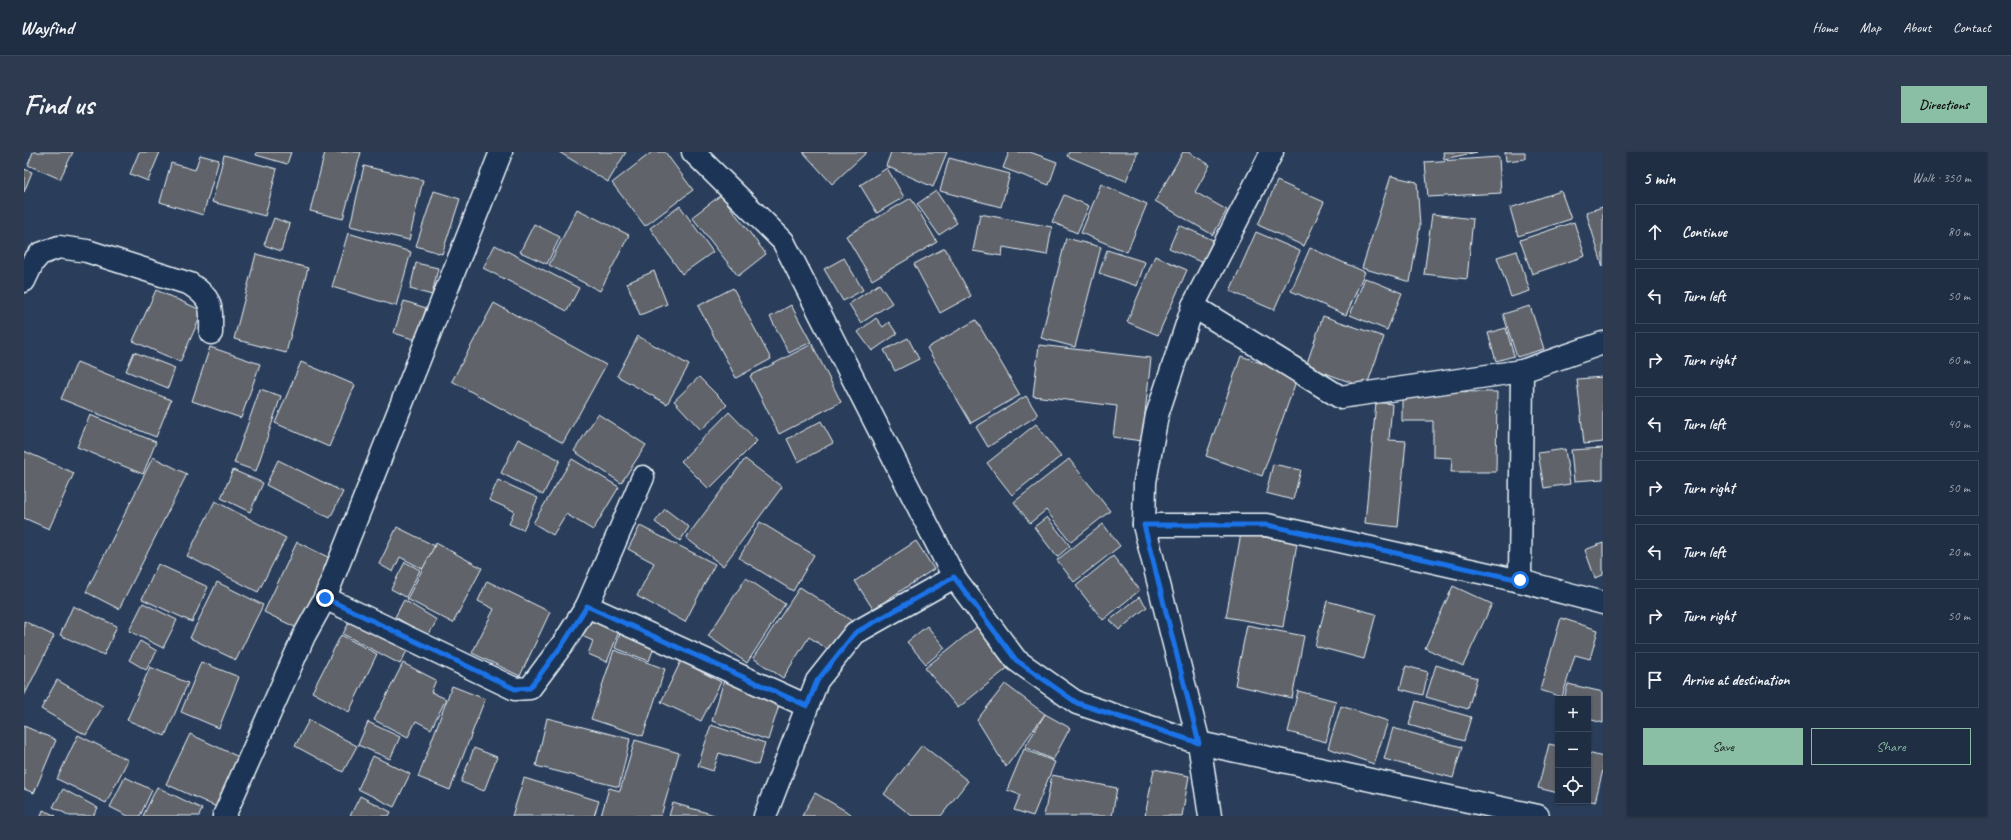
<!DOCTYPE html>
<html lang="en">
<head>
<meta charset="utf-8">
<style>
	:root { --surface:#202e44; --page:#2d3a4f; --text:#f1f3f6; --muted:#a2a8b2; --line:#3d4a5d; --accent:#8abfa5 }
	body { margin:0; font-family:Caveat,sans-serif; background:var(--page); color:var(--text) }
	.controls { position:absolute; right:12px; bottom:12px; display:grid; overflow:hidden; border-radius:0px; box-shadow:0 1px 3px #0004 }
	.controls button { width:36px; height:36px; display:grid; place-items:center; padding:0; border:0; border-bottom:1px solid var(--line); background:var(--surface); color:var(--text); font:20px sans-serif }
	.stop { position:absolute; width:12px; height:12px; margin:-9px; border:3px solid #1a73e8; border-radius:50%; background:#fff }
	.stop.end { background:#1a73e8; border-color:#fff; box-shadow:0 1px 4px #0008 }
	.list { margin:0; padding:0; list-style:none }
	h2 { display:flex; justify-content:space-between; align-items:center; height:52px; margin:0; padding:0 16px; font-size:17px }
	h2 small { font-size:13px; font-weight:400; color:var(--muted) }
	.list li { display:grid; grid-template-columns:26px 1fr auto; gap:12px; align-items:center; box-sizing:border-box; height:56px; margin:0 8px 8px; padding:0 8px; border:1px solid var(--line); border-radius:0px }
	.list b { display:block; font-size:15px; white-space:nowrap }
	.list em { font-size:13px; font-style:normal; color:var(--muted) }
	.actions { display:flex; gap:8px; padding:12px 16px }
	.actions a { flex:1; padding:9px 0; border:1px solid var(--accent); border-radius:0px; text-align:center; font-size:14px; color:var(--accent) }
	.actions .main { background:var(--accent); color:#111 }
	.icon { flex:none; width:22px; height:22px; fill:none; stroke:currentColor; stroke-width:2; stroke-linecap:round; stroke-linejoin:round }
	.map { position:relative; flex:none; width:1579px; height:664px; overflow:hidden; border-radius:0px }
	header { display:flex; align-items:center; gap:24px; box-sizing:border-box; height:56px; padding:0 20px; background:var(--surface); border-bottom:1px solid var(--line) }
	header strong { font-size:19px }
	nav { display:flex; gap:22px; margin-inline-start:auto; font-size:14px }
	.intro { display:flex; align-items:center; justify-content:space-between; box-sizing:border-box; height:96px; padding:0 24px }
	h1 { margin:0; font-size:28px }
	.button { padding:10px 18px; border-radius:0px; background:var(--accent); color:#111; font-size:14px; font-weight:700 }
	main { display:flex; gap:24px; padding:0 24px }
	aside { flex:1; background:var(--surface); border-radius:0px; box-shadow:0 1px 3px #0004 }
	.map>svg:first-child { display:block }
	.building { fill:#60646a; stroke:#e8f1f8 }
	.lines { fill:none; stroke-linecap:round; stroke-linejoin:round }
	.minor-casing { stroke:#e8f1f8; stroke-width:25 }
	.minor { stroke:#1d3557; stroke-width:22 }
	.route { stroke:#1a73e8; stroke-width:5 }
</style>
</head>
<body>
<header>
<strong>Wayfind</strong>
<nav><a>Home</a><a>Map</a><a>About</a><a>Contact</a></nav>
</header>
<div class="intro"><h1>Find us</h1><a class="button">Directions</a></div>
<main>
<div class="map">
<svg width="1579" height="664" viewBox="0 0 1579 664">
	<rect width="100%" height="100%" fill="#2a3e5b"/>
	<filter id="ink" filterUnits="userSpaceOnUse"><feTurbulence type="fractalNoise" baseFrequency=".025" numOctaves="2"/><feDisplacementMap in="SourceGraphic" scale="8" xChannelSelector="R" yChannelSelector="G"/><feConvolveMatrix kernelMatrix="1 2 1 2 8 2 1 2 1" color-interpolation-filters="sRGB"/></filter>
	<g filter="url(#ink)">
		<g class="building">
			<polygon points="9,0 49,0 36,27 4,13"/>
			<polygon points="115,0 136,0 124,29 106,22"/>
			<polygon points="233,0 267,0 263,12 232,3"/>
			<polygon points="301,0 337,0 319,67 286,59"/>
			<polygon points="535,0 602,0 584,30"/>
			<polygon points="628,0 641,0 669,38 621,74 588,31"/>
			<polygon points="779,0 843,0 808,32"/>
			<polygon points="867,0 923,0 909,35 862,14"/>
			<polygon points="985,0 1006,0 1033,10 1025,33 979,16"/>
			<polygon points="1045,0 1114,0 1102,29 1043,4"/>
			<polygon points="1159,0 1164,0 1186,13 1171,40 1203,58 1189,83 1131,49"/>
			<polygon points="1419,0 1453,0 1420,7"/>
			<polygon points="1481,0 1501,0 1501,7 1482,9"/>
			<polygon points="176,3 195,8 179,63 136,50 147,11 171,18"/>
			<polygon points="200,3 253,17 241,64 188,50"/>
			<polygon points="1475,5 1477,41 1404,45 1401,10"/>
			<polygon points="925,6 986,22 977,55 916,39"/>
			<polygon points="340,14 399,28 385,88 326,74"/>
			<polygon points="863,16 880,45 853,61 836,33"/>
			<polygon points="0,17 8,20 0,40"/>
			<polygon points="1367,24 1393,30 1396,74 1386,130 1338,116"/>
			<polygon points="1253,29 1300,50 1280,94 1234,73"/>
			<polygon points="1077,32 1123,52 1103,100 1057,81"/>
			<polygon points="410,39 436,47 418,102 392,94"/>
			<polygon points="912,39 933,71 915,83 893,52"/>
			<polygon points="1537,39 1547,67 1494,84 1486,56"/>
			<polygon points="697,43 742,102 714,124 668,65"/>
			<polygon points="1040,43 1065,54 1053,81 1028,70"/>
			<polygon points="887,46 913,90 848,128 822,84"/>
			<polygon points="656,54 689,100 658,122 626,76"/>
			<polygon points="1579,55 1579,115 1562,60"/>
			<polygon points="553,57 605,83 576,139 525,113"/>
			<polygon points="956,62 1028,75 1023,103 979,95 978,104 949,99"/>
			<polygon points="1408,62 1449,67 1443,127 1400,122"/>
			<polygon points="250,66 266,72 257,99 240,93"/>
			<polygon points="1550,70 1561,104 1508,122 1496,88"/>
			<polygon points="510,72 536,85 523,112 496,100"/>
			<polygon points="1155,73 1189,88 1179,111 1145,96"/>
			<polygon points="1232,80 1276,99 1250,158 1206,139"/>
			<polygon points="324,81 387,100 372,154 308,135"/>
			<polygon points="1042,86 1077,95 1051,195 1017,186"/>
			<polygon points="471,93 555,136 543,159 459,116"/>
			<polygon points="921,96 947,144 916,161 890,112"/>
			<polygon points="1286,96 1341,120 1322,163 1267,139"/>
			<polygon points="1083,98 1121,110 1113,134 1075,121"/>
			<polygon points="1493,99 1506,139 1487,145 1473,105"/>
			<polygon points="232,102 284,116 262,201 210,187"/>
			<polygon points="1131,104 1163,118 1134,183 1103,170"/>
			<polygon points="820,106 839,138 819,149 800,117"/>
			<polygon points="392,111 414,116 408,143 386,137"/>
			<polygon points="630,119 643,152 616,163 603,131"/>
			<polygon points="1341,126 1378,141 1363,178 1326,163"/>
			<polygon points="855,132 868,151 837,171 825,152"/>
			<polygon points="709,136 747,207 712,226 674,154"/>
			<polygon points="132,138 179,159 156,210 109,189"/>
			<polygon points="380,149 402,156 392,188 370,181"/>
			<polygon points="470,151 582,213 539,291 428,229"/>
			<polygon points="767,153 787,190 765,201 746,165"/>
			<polygon points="1506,154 1520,197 1493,205 1479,162"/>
			<polygon points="1299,164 1360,185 1342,236 1282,214"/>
			<polygon points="852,166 859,175 865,170 873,182 848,199 834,180"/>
			<polygon points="952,168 996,243 947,271 903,196"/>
			<polygon points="1482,176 1490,204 1472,209 1464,181"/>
			<polygon points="614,184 665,213 643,252 593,224"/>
			<polygon points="884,186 895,207 871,219 860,198"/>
			<polygon points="788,192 817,250 755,282 726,224"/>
			<polygon points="1015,193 1127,206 1118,289 1089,285 1093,254 1009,244"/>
			<polygon points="186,195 236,212 217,266 168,249"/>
			<polygon points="110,200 151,216 144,236 102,219"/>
			<polygon points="1217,204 1274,224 1238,324 1182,304"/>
			<polygon points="53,210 147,248 132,285 37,247"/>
			<polygon points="277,210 331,233 305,295 251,271"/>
			<polygon points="675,225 703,253 677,278 650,249"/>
			<polygon points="1579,225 1579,290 1560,292 1553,227"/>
			<polygon points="236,237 257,244 232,319 210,311"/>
			<polygon points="1378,239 1473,240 1472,320 1427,320 1428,306 1409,305 1409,269 1378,269"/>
			<polygon points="1002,244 1014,263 964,295 952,275"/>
			<polygon points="1352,250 1368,252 1365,288 1382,289 1374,375 1341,371"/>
			<polygon points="705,260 733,289 685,337 657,309"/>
			<polygon points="574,262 622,293 597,331 550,299"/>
			<polygon points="66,263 132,290 119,322 53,295"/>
			<polygon points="797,269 809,291 774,310 763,287"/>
			<polygon points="1012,272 1037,304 988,343 963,311"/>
			<polygon points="494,287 536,308 519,343 477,321"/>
			<polygon points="1579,296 1579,327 1550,329 1547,298"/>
			<polygon points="1541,297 1546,332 1520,336 1514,301"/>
			<polygon points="0,299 50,321 25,377 0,366"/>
			<polygon points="129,305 163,322 95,457 62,440"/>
			<polygon points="548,307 595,335 569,378 542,362 529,383 509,371"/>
			<polygon points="721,307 758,335 699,414 662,386"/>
			<polygon points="1045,307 1086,359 1047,390 1022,358 1006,371 990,350"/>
			<polygon points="254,308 319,340 306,366 242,333"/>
			<polygon points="1249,312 1277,318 1269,348 1242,341"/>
			<polygon points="209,318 239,331 226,360 197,346"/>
			<polygon points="474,328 514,346 499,378 485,372 490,359 465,348"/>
			<polygon points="191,349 262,386 234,440 163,404"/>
			<polygon points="641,357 665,375 656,389 631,370"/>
			<polygon points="1023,365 1046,394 1033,405 1010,375"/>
			<polygon points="736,370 790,403 769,439 715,406"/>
			<polygon points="1079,372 1096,394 1050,430 1033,408"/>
			<polygon points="616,374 691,412 661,470 613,444 630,411 604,397"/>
			<polygon points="373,375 411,394 399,417 376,405 369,420 355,412"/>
			<polygon points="1217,381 1273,391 1259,475 1202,465"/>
			<polygon points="892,389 910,417 849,457 831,429"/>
			<polygon points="273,390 312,409 279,479 240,460"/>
			<polygon points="412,391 458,416 429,471 383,447"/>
			<polygon points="1579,391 1579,423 1571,426 1561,398"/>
			<polygon points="1089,404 1116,438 1079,468 1052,434"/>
			<polygon points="381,410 396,418 382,445 367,437"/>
			<polygon points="134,412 184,435 168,470 118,447"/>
			<polygon points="722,426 761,452 723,511 684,484"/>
			<polygon points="463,429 526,460 496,524 448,501 470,457 454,449"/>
			<polygon points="193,430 239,453 212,508 166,486"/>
			<polygon points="1429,434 1468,452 1439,514 1401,496"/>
			<polygon points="776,435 831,471 811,502 785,485 759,526 729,506"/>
			<polygon points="1115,445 1123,455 1095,478 1086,468"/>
			<polygon points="380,448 413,468 404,484 371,465"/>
			<polygon points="1303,449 1352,462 1340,507 1291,494"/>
			<polygon points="119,451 153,468 139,496 105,479"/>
			<polygon points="49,454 93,474 80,503 36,483"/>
			<polygon points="567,460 598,472 583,510 564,502 569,489 558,484"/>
			<polygon points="328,465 385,495 376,512 319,482"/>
			<polygon points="1537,466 1574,478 1566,507 1551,503 1538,545 1516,538"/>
			<polygon points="0,469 30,484 0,544"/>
			<polygon points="1223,473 1280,484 1268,546 1211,533"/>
			<polygon points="903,474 921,496 902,512 883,490"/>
			<polygon points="954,474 986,514 934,556 901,516"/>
			<polygon points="598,476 633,487 625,509 591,496"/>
			<polygon points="317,483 353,502 325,560 288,540"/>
			<polygon points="116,489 133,499 122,518 105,508"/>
			<polygon points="590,498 641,517 619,584 567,567"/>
			<polygon points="657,509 697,530 677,569 637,550"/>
			<polygon points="177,510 215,525 195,576 157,560"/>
			<polygon points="379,511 412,528 407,540 422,547 407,577 392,569 384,585 350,568"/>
			<polygon points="1412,513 1453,526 1444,557 1402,545"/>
			<polygon points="1382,514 1404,520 1399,543 1376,537"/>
			<polygon points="126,515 164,531 141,584 103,568"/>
			<polygon points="33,528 79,554 62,583 17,557"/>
			<polygon points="700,528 757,547 744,588 688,569"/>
			<polygon points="981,532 1021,562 982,615 953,568"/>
			<polygon points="1544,532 1579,540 1579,571 1564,567 1564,547 1540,547"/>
			<polygon points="428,534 461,547 426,638 394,625"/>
			<polygon points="1274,539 1312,549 1302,590 1264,580"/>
			<polygon points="1392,549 1447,565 1440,589 1385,573"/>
			<polygon points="1317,554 1364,569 1350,612 1304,596"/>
			<polygon points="1021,562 1046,576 1029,608 1001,595"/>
			<polygon points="523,566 606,587 595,635 512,614"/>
			<polygon points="285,568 333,594 319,620 271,594"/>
			<polygon points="344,570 376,585 366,607 334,593"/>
			<polygon points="687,573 741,591 734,613 695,601 689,619 674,614"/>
			<polygon points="0,574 32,588 10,641 0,637"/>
			<polygon points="1369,576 1438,595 1429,626 1360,607"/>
			<polygon points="166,582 219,607 195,656 142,632"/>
			<polygon points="54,583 104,608 82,651 33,627"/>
			<polygon points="611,588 655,601 637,664 577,664 585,636 596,639"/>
			<polygon points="1525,592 1534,594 1534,641 1514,636"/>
			<polygon points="898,593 944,629 917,664 888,664 860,642"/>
			<polygon points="450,596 473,605 460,639 437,630"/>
			<polygon points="1000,597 1031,610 1009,664 990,658 996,643 983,638"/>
			<polygon points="1564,601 1579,605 1579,618 1571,650 1564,648"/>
			<polygon points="349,604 386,622 370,655 334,637"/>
			<polygon points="1130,617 1165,624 1158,664 1121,664"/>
			<polygon points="1028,623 1093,636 1088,664 1020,664"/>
			<polygon points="101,625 128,638 116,664 104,664 86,655"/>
			<polygon points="500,626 575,649 570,664 488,664"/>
			<polygon points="133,635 178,657 175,664 119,664"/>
			<polygon points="39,637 74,656 69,664 46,664 29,655"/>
			<polygon points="791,641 827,662 826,664 778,664"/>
			<polygon points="336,644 367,660 365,664 326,664"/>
			<polygon points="649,651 694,664 645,664"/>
			<polygon points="19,658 32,664 17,664"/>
		</g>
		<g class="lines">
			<defs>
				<g id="minor">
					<polyline points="669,0 759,89 930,425 992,508 1053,551 1175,591 1514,664"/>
					<path d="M0,129l9,-19 7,-8 19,-7 28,4 103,33c24,16 21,23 21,49"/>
					<polyline points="1169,154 1316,245 1498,219 1579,191"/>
					<polyline points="1120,373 1243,373 1496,429 1579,451"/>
					<polyline points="1496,429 1498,219"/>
					<polyline points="301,446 491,537 506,536 541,489 563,454 619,325"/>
					<polyline points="563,454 783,554"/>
					<polyline points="200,664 280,484 301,446 477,0"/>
					<polyline points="741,664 793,529 831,481 930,425"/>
					<polyline points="1186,664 1175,591 1120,373 1121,330 1133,263 1169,154 1248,0"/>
				</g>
			</defs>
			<use href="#minor" class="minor-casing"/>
			<use href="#minor" class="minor"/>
		</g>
	</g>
	<g class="lines" filter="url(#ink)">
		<polyline class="route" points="301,446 491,537 506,536 541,489 563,454 783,554 793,529 831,481 930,425 992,508 1053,551 1175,591 1120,373 1243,373 1496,428"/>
	</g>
</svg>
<div class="controls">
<button>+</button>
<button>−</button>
<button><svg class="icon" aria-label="locate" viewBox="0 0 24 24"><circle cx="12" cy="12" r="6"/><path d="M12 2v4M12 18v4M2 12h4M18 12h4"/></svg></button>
</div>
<div class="stop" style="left:1496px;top:428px"></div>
<div class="stop end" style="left:301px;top:446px"></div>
</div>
<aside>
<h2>5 min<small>Walk · 350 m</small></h2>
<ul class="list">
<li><svg class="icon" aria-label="ahead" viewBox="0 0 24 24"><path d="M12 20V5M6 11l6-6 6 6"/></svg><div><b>Continue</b></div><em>80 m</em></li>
<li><svg class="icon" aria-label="left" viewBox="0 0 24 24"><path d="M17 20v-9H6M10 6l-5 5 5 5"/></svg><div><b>Turn left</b></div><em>50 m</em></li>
<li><svg class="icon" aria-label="right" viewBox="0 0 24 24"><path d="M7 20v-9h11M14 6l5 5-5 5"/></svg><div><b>Turn right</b></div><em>60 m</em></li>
<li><svg class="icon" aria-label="left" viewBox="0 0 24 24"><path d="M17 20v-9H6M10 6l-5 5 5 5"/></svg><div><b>Turn left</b></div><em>40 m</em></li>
<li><svg class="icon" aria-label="right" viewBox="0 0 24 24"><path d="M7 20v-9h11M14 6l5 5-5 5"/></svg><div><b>Turn right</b></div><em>50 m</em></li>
<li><svg class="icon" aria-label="left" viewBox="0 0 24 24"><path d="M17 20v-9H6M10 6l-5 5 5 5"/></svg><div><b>Turn left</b></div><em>20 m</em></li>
<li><svg class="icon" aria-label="right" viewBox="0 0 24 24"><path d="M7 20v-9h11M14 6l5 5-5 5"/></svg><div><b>Turn right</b></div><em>50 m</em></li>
<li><svg class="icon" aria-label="arrive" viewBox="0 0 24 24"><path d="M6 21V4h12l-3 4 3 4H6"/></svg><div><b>Arrive at destination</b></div></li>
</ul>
<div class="actions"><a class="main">Save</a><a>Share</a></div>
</aside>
</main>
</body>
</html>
